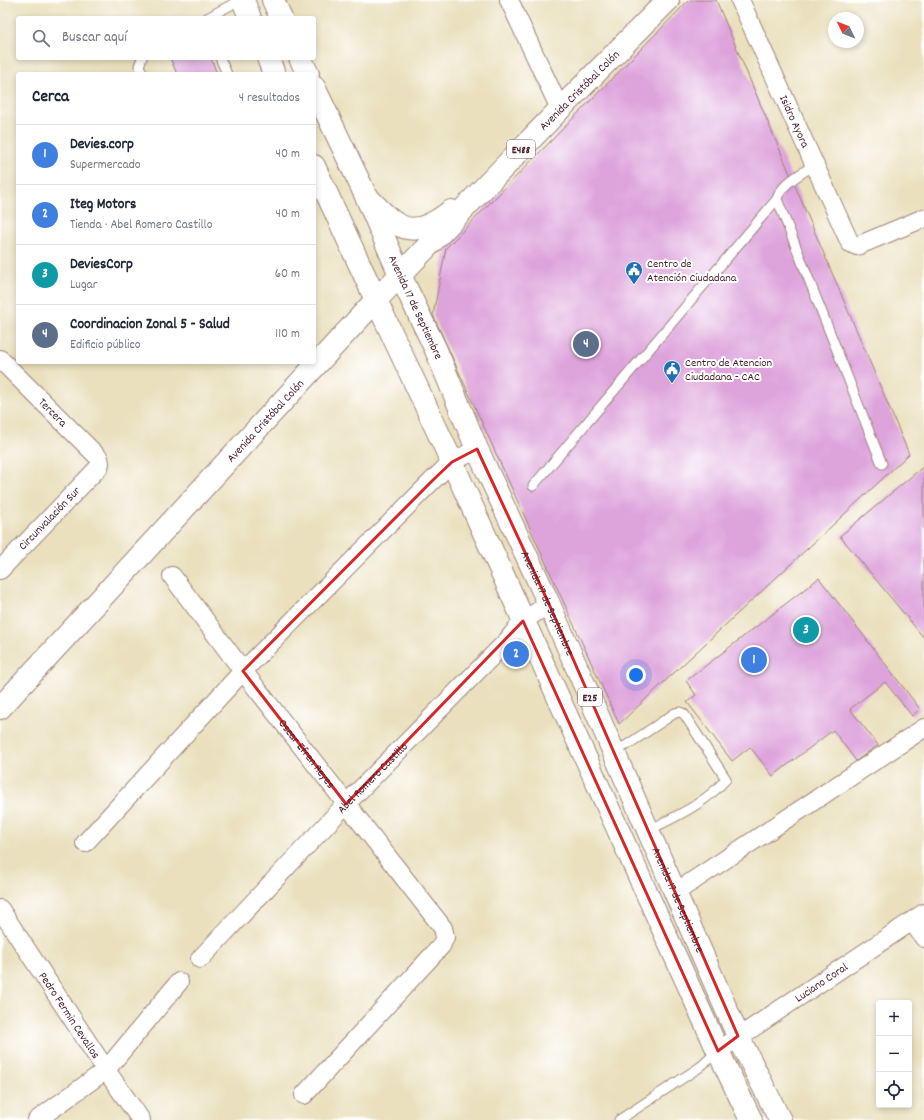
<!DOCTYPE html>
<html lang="es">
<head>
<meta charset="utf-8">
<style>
	:root { --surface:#fff; --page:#f2f2f3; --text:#1f2937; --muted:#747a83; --line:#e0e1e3; --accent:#b45309 }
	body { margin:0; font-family:Dekko,sans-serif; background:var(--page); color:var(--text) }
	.controls { position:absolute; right:12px; bottom:12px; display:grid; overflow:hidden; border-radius:4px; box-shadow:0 2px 6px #0003 }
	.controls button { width:36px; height:36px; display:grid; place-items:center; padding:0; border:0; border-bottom:1px solid var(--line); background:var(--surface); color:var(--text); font:20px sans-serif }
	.compass { position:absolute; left:828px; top:12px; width:36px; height:36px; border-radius:50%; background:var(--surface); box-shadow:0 2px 6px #0003; rotate:313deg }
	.you { position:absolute; left:636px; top:675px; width:14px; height:14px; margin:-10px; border:3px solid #fff; border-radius:50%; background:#1a73e8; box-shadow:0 0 0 6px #1a73e833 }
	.badge { display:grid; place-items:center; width:26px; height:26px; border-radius:50%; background:var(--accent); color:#fff; font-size:13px; font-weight:700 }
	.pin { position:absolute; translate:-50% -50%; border:2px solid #fff; box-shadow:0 1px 4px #0006 }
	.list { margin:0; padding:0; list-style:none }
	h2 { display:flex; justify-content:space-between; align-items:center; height:52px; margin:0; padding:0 16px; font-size:17px }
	h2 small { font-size:13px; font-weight:400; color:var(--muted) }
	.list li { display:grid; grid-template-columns:26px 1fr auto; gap:12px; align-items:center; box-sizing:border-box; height:60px; padding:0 16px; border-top:1px solid var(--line) }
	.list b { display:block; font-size:15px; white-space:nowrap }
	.list p { margin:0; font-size:13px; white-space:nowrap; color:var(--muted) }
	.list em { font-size:13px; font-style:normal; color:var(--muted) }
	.icon { flex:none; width:22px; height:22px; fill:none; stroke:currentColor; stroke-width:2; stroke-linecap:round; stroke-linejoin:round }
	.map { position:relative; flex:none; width:924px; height:1120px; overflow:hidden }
	.search { position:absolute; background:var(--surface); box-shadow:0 2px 6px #0003; left:16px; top:16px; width:300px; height:44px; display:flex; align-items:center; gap:10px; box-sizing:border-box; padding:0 14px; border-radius:4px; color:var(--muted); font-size:15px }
	.panel { position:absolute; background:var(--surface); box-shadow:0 2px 6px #0003; left:16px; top:72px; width:300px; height:292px; border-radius:4px }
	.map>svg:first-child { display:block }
	.building { fill:#dda3db }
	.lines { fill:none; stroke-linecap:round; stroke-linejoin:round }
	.service-casing { stroke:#9a8074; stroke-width:11 }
	.minor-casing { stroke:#9a8074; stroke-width:20 }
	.tertiary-casing { stroke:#9a8074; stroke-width:24 }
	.secondary-casing { stroke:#9a8074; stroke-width:24 }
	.primary-casing { stroke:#9a8074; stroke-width:24 }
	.service { stroke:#fff; stroke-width:9 }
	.minor { stroke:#fff; stroke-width:18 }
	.tertiary { stroke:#fff; stroke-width:22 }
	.secondary { stroke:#fff; stroke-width:22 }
	.primary { stroke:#fff; stroke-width:22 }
	.marked { fill:none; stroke:#d62828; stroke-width:3; stroke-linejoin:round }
	.labels { text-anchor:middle; stroke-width:4; stroke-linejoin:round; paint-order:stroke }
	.shield { fill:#fff; stroke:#80626b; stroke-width:1 }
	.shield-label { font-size:11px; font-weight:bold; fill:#4a1f2b }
	.street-label { font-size:12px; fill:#4a1f2b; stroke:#fff }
	.poi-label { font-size:12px; fill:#4a1f2b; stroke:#fff; text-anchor:start }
</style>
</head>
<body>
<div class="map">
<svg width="924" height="1120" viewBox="0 0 924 1120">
	<rect width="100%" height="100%" fill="#fff"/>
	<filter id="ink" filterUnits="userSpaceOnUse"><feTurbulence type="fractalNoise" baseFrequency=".025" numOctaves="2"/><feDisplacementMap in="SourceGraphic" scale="8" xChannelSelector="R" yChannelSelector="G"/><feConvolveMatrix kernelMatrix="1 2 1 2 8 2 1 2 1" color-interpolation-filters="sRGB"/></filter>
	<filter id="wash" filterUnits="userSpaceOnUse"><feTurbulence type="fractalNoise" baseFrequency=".012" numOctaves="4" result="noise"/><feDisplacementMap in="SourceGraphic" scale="16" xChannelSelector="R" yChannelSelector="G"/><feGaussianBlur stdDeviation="0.9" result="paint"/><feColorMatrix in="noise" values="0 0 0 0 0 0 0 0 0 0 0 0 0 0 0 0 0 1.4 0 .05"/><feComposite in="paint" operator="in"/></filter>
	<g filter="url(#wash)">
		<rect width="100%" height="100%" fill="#eae0bd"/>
		<g id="blocks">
			<g class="building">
				<polygon points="689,0 716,0 909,454 619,724 433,315 446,248"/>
				<polygon points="170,58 211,58 217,74 177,74"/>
				<polygon points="924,466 924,638 840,536"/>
				<polygon points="819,578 920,709 912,716 885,682 850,709 878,745 856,761 833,730 773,776 750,747 732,761 687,702 696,695 686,681"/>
			</g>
		</g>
	</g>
	<g filter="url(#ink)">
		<use href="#blocks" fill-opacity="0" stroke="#9a8074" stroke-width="1"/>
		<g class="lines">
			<defs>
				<g id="service">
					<polyline points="207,18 240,0"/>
					<polyline points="142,58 139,66 143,74"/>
					<polyline points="220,58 227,74"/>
					<path d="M814,165c-13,9 -33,19 -37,34l105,265"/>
					<polyline points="533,486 777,199"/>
					<path d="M614,751l13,-6 48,-32 5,-1 4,2 42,65c-20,24 -49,37 -77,51"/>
					<polyline points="619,1120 700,1067 718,1051"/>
				</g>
				<g id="minor">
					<polyline points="509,0 560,109"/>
					<path id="s1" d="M740,0l110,243 7,3 67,-28"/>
					<path id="s2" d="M0,359l99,99 1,5 -1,4 -99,103"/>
					<path id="s3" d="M172,576l71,95 200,257 2,9 -4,9 -137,149"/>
					<polyline points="85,843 243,671 433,480 452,462 477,449"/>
					<polyline points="676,892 924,728"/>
					<path id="s4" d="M0,909l106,161 35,50"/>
					<polyline points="912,921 924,938"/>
					<path id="s5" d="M200,959l146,-155 161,-163 16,-20 26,-17"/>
					<path id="s6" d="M718,1051l206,-138"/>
					<polyline points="37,1120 106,1070 179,982"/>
				</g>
				<g id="tertiary">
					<path id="s7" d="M0,708l376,-408"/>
				</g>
				<g id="secondary">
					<polyline points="243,0 250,18"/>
					<polyline points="273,0 281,18"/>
					<polyline points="268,58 274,74"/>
					<polyline points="300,58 308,74"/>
					<polyline points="314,87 366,196 400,275"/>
					<polyline points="314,166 376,300"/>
				</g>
				<g id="primary">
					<polyline points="668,0 560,109 376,300 452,462 718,1051 751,1120"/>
					<path d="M366,196c31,32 44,47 85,15"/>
					<path id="s8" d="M400,275l36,75 41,99 72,155 189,432 42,84"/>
				</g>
			</defs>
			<use href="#service" class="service-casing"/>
			<use href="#minor" class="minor-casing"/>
			<use href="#tertiary" class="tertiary-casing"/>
			<use href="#secondary" class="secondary-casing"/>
			<use href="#primary" class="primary-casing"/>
			<use href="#service" class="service"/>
			<use href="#minor" class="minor"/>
			<use href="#tertiary" class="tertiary"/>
			<use href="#secondary" class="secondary"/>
			<use href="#primary" class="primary"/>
		</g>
	</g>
	<path class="marked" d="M477,449l72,155 189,432 -20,15 -195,-430 -177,183 -103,-133 190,-191 19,-18z"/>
	<defs>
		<symbol id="civic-pin" viewBox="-11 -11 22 30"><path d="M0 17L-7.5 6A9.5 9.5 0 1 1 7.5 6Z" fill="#1f6fb2" stroke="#fff"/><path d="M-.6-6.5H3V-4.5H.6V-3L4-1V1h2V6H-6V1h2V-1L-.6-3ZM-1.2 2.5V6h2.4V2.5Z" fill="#fff"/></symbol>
	</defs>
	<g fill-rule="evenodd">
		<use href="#civic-pin" x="624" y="260" width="20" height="27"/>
		<use href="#civic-pin" x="662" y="359" width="20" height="27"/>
	</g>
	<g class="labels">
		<g class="shield">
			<rect x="507" y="140" width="28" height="18" rx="3"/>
			<rect x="578" y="688" width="24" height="18" rx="3"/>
		</g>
		<g class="shield-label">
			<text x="521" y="153">E488</text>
			<text x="590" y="701">E25</text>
		</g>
		<g class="street-label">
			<text transform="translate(579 90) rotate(-45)" y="4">Avenida Cristóbal Colón</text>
			<text dy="4" stroke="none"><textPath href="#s1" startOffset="133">Isidro Ayora</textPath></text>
			<text transform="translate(416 307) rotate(65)" y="4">Avenida 17 de Septiembre</text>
			<text dy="4" stroke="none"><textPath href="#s2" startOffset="75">Tercera</textPath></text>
			<text dy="4" stroke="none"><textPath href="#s7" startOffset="391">Avenida Cristóbal Colón</textPath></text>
			<text transform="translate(49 518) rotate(-46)" y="4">Circunvalación Sur</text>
			<text dy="4" stroke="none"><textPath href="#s8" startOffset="360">Avenida 17 de Septiembre</textPath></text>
			<text dy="4" stroke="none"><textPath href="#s3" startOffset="223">Oscar Efren Reyes</textPath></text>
			<text dy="4" stroke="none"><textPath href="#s5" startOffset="250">Abel Romero Castillo</textPath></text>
			<text dy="4" stroke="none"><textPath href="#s8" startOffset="684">Avenida 17 de Septiembre</textPath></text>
			<text dy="4" stroke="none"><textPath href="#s6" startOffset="124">Luciano Coral</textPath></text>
			<text dy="4" stroke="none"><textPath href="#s4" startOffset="127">Pedro Fermin Cevallos</textPath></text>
		</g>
		<g class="poi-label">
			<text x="647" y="267">Centro de<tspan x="647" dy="14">Atención Ciudadana</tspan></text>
			<text x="685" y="366">Centro de Atencion<tspan x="685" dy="14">Ciudadana - CAC</tspan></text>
		</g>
	</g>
</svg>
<div class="controls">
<button>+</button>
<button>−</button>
<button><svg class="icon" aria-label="locate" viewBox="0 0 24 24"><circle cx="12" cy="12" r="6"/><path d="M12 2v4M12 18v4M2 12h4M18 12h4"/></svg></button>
</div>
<svg class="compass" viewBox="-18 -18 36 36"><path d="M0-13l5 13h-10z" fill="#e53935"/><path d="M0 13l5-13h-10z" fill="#747a83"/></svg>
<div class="you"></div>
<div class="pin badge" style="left:754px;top:660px;background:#3f7fe0">1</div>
<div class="pin badge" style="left:516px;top:654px;background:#3f7fe0">2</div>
<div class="pin badge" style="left:806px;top:630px;background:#0f9aa8">3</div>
<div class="pin badge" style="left:586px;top:344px;background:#5c6f8a">4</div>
<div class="search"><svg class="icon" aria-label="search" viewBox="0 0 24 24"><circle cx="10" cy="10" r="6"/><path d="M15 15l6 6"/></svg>Buscar aquí</div>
<section class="panel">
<h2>Cerca<small>4 resultados</small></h2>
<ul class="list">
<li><span class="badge" style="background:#3f7fe0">1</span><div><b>Devies.corp</b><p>Supermercado</p></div><em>40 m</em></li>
<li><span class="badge" style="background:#3f7fe0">2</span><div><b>Iteg Motors</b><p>Tienda · Abel Romero Castillo</p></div><em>40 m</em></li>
<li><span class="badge" style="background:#0f9aa8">3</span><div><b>DeviesCorp</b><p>Lugar</p></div><em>60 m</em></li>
<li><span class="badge" style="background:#5c6f8a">4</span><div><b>Coordinacion Zonal 5 - Salud</b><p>Edificio público</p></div><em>110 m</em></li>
</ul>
</section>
</div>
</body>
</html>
